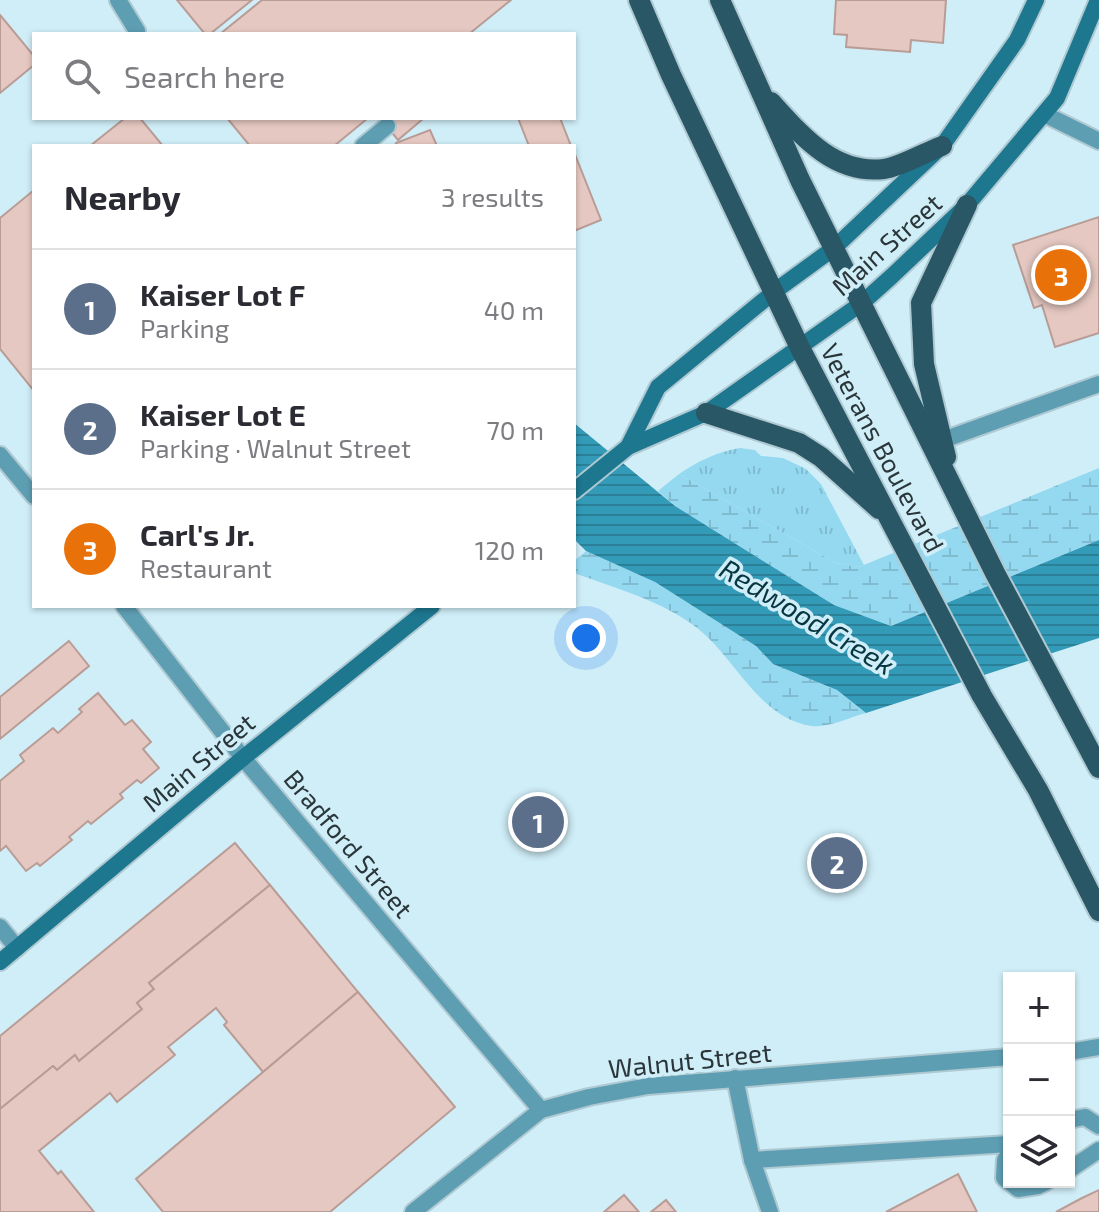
<!DOCTYPE html>
<html lang="en">
<head>
<meta charset="utf-8">
<style>
	:root { --surface:#fff; --page:#f2f2f3; --text:#2b2b33; --muted:#7c7c81; --line:#e1e1e2; --accent:#7c3aed }
	body { margin:0; font-family:"Exo 2",sans-serif; background:var(--page); color:var(--text) }
	.controls { position:absolute; right:24px; bottom:24px; display:grid; overflow:hidden; border-radius:0px; box-shadow:0 2px 6px #0004 }
	.controls button { width:72px; height:72px; display:grid; place-items:center; padding:0; border:0; border-bottom:2px solid var(--line); background:var(--surface); color:var(--text); font:40px sans-serif }
	.you { position:absolute; left:586px; top:638px; width:28px; height:28px; margin:-20px; border:6px solid #fff; border-radius:50%; background:#1a73e8; box-shadow:0 0 0 12px #1a73e833 }
	.badge { display:grid; place-items:center; width:52px; height:52px; border-radius:50%; background:var(--accent); color:#fff; font-size:26px; font-weight:700 }
	.pin { position:absolute; translate:-50% -50%; border:4px solid #fff; box-shadow:0 2px 8px #0006 }
	.list { margin:0; padding:0; list-style:none }
	h2 { display:flex; justify-content:space-between; align-items:center; height:104px; margin:0; padding:0 32px; font-size:34px }
	h2 small { font-size:26px; font-weight:400; color:var(--muted) }
	.list li { display:grid; grid-template-columns:52px 1fr auto; gap:24px; align-items:center; box-sizing:border-box; height:120px; padding:0 32px; border-top:2px solid var(--line) }
	.list b { display:block; font-size:30px; white-space:nowrap }
	.list p { margin:0; font-size:26px; white-space:nowrap; color:var(--muted) }
	.list em { font-size:26px; font-style:normal; color:var(--muted) }
	.icon { flex:none; width:44px; height:44px; fill:none; stroke:currentColor; stroke-width:2; stroke-linecap:round; stroke-linejoin:round }
	.map { position:relative; flex:none; width:1099px; height:1212px; overflow:hidden }
	.search { position:absolute; background:var(--surface); box-shadow:0 2px 6px #0004; left:32px; top:32px; width:544px; height:88px; display:flex; align-items:center; gap:20px; box-sizing:border-box; padding:0 28px; border-radius:0px; color:var(--muted); font-size:30px }
	.panel { position:absolute; background:var(--surface); box-shadow:0 2px 6px #0004; left:32px; top:144px; width:544px; height:464px; border-radius:0px }
	.map>svg:first-child { display:block }
	.grass { fill:url(#grass-tufts) }
	.wetland { fill:url(#wetland-marsh) }
	.water { fill:url(#water-rules) }
	.building { fill:#e5c8c1; stroke:#b99c96; stroke-width:2 }
	.lines { fill:none; stroke-linecap:round; stroke-linejoin:round }
	.lane-casing { stroke:#afc9d2; stroke-width:20 }
	.street-casing { stroke:#afc9d2; stroke-width:20 }
	.secondary-casing { stroke:#afc9d2; stroke-width:20 }
	.primary-casing { stroke:#afc9d2; stroke-width:24 }
	.lane { stroke:#5e9eb3; stroke-width:16 }
	.street { stroke:#5e9eb3; stroke-width:16 }
	.secondary { stroke:#1d778f; stroke-width:16 }
	.primary { stroke:#295765; stroke-width:20 }
	.labels { text-anchor:middle; stroke-width:7; stroke-linejoin:round; paint-order:stroke }
	.street-label { font-size:26px; fill:#2a363a; stroke:#d0eef8 }
	.water-label { font-size:28px; font-style:italic; fill:#073643; stroke:#d0eef8 }
</style>
</head>
<body>
<div class="map">
<svg width="1099" height="1212" viewBox="0 0 1099 1212">
	<defs>
		<pattern id="grass-tufts" width="24" height="20" patternUnits="userSpaceOnUse" patternTransform="scale(2)"><rect width="24" height="20" fill="#94d9f0"/><path d="M3 7l-1-3M5 7V3M7 7l1-3M15 17l-1-3M17 17v-4M19 17l1-3" fill="none" stroke="#80bbcf"/></pattern>
		<pattern id="wetland-marsh" width="20" height="14" patternUnits="userSpaceOnUse" patternTransform="scale(2)"><rect width="20" height="14" fill="#94d9f0"/><path d="M1 5h8M5 5V1M11 12h8M15 12V8" fill="none" stroke="#80bbcf"/></pattern>
		<pattern id="water-rules" width="6" height="5" patternUnits="userSpaceOnUse" patternTransform="scale(2)"><rect width="6" height="5" fill="#339bb8"/><path d="M0 2.5h6" fill="none" stroke="#2b7f97"/></pattern>
	</defs>
	<rect width="100%" height="100%" fill="#d0eef8"/>
	<path class="grass" d="M740,448l15,2 6,6 22,2 23,11 15,15 43,81 -5,2 -23,-4 -157,-89c20,-13 37,-22 61,-26z"/>
	<g class="wetland">
		<polygon points="1099,468 1099,540 891,626 834,605 675,506 658,491 679,474 836,563 859,567"/>
		<path d="M586,551l69,31 101,64 17,18 64,26 29,23c-15,4 -38,15 -54,13 -53,-7 -76,-68 -115,-98 -34,-27 -82,-40 -123,-55v-12z"/>
	</g>
	<polygon class="water" points="574,423 675,506 834,605 891,626 1099,540 1099,638 866,713 837,690 773,664 756,646 655,582 586,551 574,539"/>
	<g class="building">
		<polygon points="177,0 252,0 210,34 205,34"/>
		<polygon points="262,0 511,0 469,34 220,34"/>
		<polygon points="836,0 946,0 943,43 911,40 910,52 846,47 847,35 834,34"/>
		<polygon points="0,15 34,56 34,65 0,93"/>
		<polygon points="125,118 140,118 163,146 90,146"/>
		<polygon points="227,118 368,118 334,146 250,146"/>
		<polygon points="380,118 424,118 398,140"/>
		<polygon points="518,118 560,118 571,146 529,146"/>
		<polygon points="430,130 437,146 395,146 396,143"/>
		<polygon points="574,152 601,220 574,231"/>
		<polygon points="34,190 34,391 0,349 0,218"/>
		<polygon points="1099,217 1099,333 1055,347 1042,305 1034,308 1013,245"/>
		<polygon points="69,641 89,666 0,739 0,697"/>
		<polygon points="98,693 125,725 132,720 151,742 143,749 159,768 141,783 137,780 120,794 123,798 91,824 88,821 69,837 72,840 40,866 37,863 26,871 6,846 0,851 0,781 24,761 20,755 53,728 58,733 82,712 79,709"/>
		<polygon points="235,843 270,885 149,983 154,989 137,1003 142,1009 79,1061 75,1055 57,1070 53,1066 0,1109 0,1036"/>
		<polygon points="270,885 358,992 263,1072 224,1025 227,1022 216,1008 168,1047 175,1055 117,1102 110,1093 39,1151 58,1174 61,1171 94,1212 0,1212 0,1109 53,1066 57,1070 75,1055 79,1061 142,1009 137,1003 154,989 149,983"/>
		<polygon points="358,992 455,1107 330,1212 163,1212 136,1179"/>
		<polygon points="958,1174 977,1212 886,1212"/>
		<polygon points="1099,1190 1099,1212 1056,1212 1082,1198"/>
		<polygon points="624,1195 639,1212 604,1212"/>
		<polygon points="666,1200 676,1212 651,1212"/>
	</g>
	<g class="lines">
		<defs>
			<g id="lane">
				<polyline points="118,0 137,31"/>
				<polyline points="1044,114 1099,141"/>
				<polyline points="363,146 387,126"/>
				<polyline points="943,440 1099,384"/>
				<polyline points="0,927 17,948"/>
				<polyline points="735,1078 752,1160 770,1212"/>
				<polyline points="1069,1120 1085,1117 1099,1126"/>
				<polyline points="1009,1154 1005,1160 1004,1178 1009,1182"/>
				<polyline points="752,1160 1009,1144"/>
				<polyline points="1069,1170 1099,1150"/>
				<polyline points="1010,1182 1018,1189 1038,1186 1046,1182"/>
			</g>
			<g id="street">
				<polyline points="0,455 34,496"/>
				<polyline points="124,606 243,758 541,1110"/>
				<polyline points="1069,1052 1099,1047"/>
				<polyline points="413,1212 541,1110 589,1097 648,1086 1009,1057"/>
			</g>
			<g id="secondary">
				<polyline points="628,447 658,387 775,291 834,248 942,146 1017,40 1036,0"/>
				<polyline points="574,491 628,447 706,413 862,303 892,276 967,205 1057,98 1098,0"/>
				<polyline points="0,962 243,758 432,606"/>
			</g>
			<g id="primary">
				<polyline points="639,0 671,75 800,348 982,696 1038,790 1099,911"/>
				<polyline points="720,0 800,180 995,573 1099,768"/>
				<path d="M771,102c30,33 63,73 113,67 16,-2 42,-17 58,-23"/>
				<polyline points="706,413 799,443 821,457 879,509"/>
				<polyline points="946,457 924,364 921,303 967,205"/>
			</g>
		</defs>
		<use href="#lane" class="lane-casing"/>
		<use href="#street" class="street-casing"/>
		<use href="#secondary" class="secondary-casing"/>
		<use href="#primary" class="primary-casing"/>
		<use href="#lane" class="lane"/>
		<use href="#street" class="street"/>
		<use href="#secondary" class="secondary"/>
		<use href="#primary" class="primary"/>
	</g>
	<g class="labels">
		<g class="street-label">
			<text transform="translate(887 245) rotate(-42)" y="9">Main Street</text>
			<text transform="translate(882 448) rotate(62)" y="9">Veterans Boulevard</text>
			<text transform="translate(199 763) rotate(-40)" y="9">Main Street</text>
			<text transform="translate(348 844) rotate(50)" y="9">Bradford Street</text>
			<text transform="translate(690 1061) rotate(-6)" y="9">Walnut Street</text>
		</g>
		<g class="water-label">
			<text transform="translate(807 617) rotate(31)" y="10">Redwood Creek</text>
		</g>
	</g>
</svg>
<div class="controls">
<button>+</button>
<button>−</button>
<button><svg class="icon" aria-label="layers" viewBox="0 0 24 24"><path d="M12 4l9 5-9 5-9-5zM3 14l9 5 9-5"/></svg></button>
</div>
<div class="you"></div>
<div class="pin badge" style="left:538px;top:822px;background:#5c6f8a">1</div>
<div class="pin badge" style="left:837px;top:863px;background:#5c6f8a">2</div>
<div class="pin badge" style="left:1061px;top:275px;background:#e8710a">3</div>
<div class="search"><svg class="icon" aria-label="search" viewBox="0 0 24 24"><circle cx="10" cy="10" r="6"/><path d="M15 15l6 6"/></svg>Search here</div>
<section class="panel">
<h2>Nearby<small>3 results</small></h2>
<ul class="list">
<li><span class="badge" style="background:#5c6f8a">1</span><div><b>Kaiser Lot F</b><p>Parking</p></div><em>40 m</em></li>
<li><span class="badge" style="background:#5c6f8a">2</span><div><b>Kaiser Lot E</b><p>Parking · Walnut Street</p></div><em>70 m</em></li>
<li><span class="badge" style="background:#e8710a">3</span><div><b>Carl's Jr.</b><p>Restaurant</p></div><em>120 m</em></li>
</ul>
</section>
</div>
</body>
</html>
